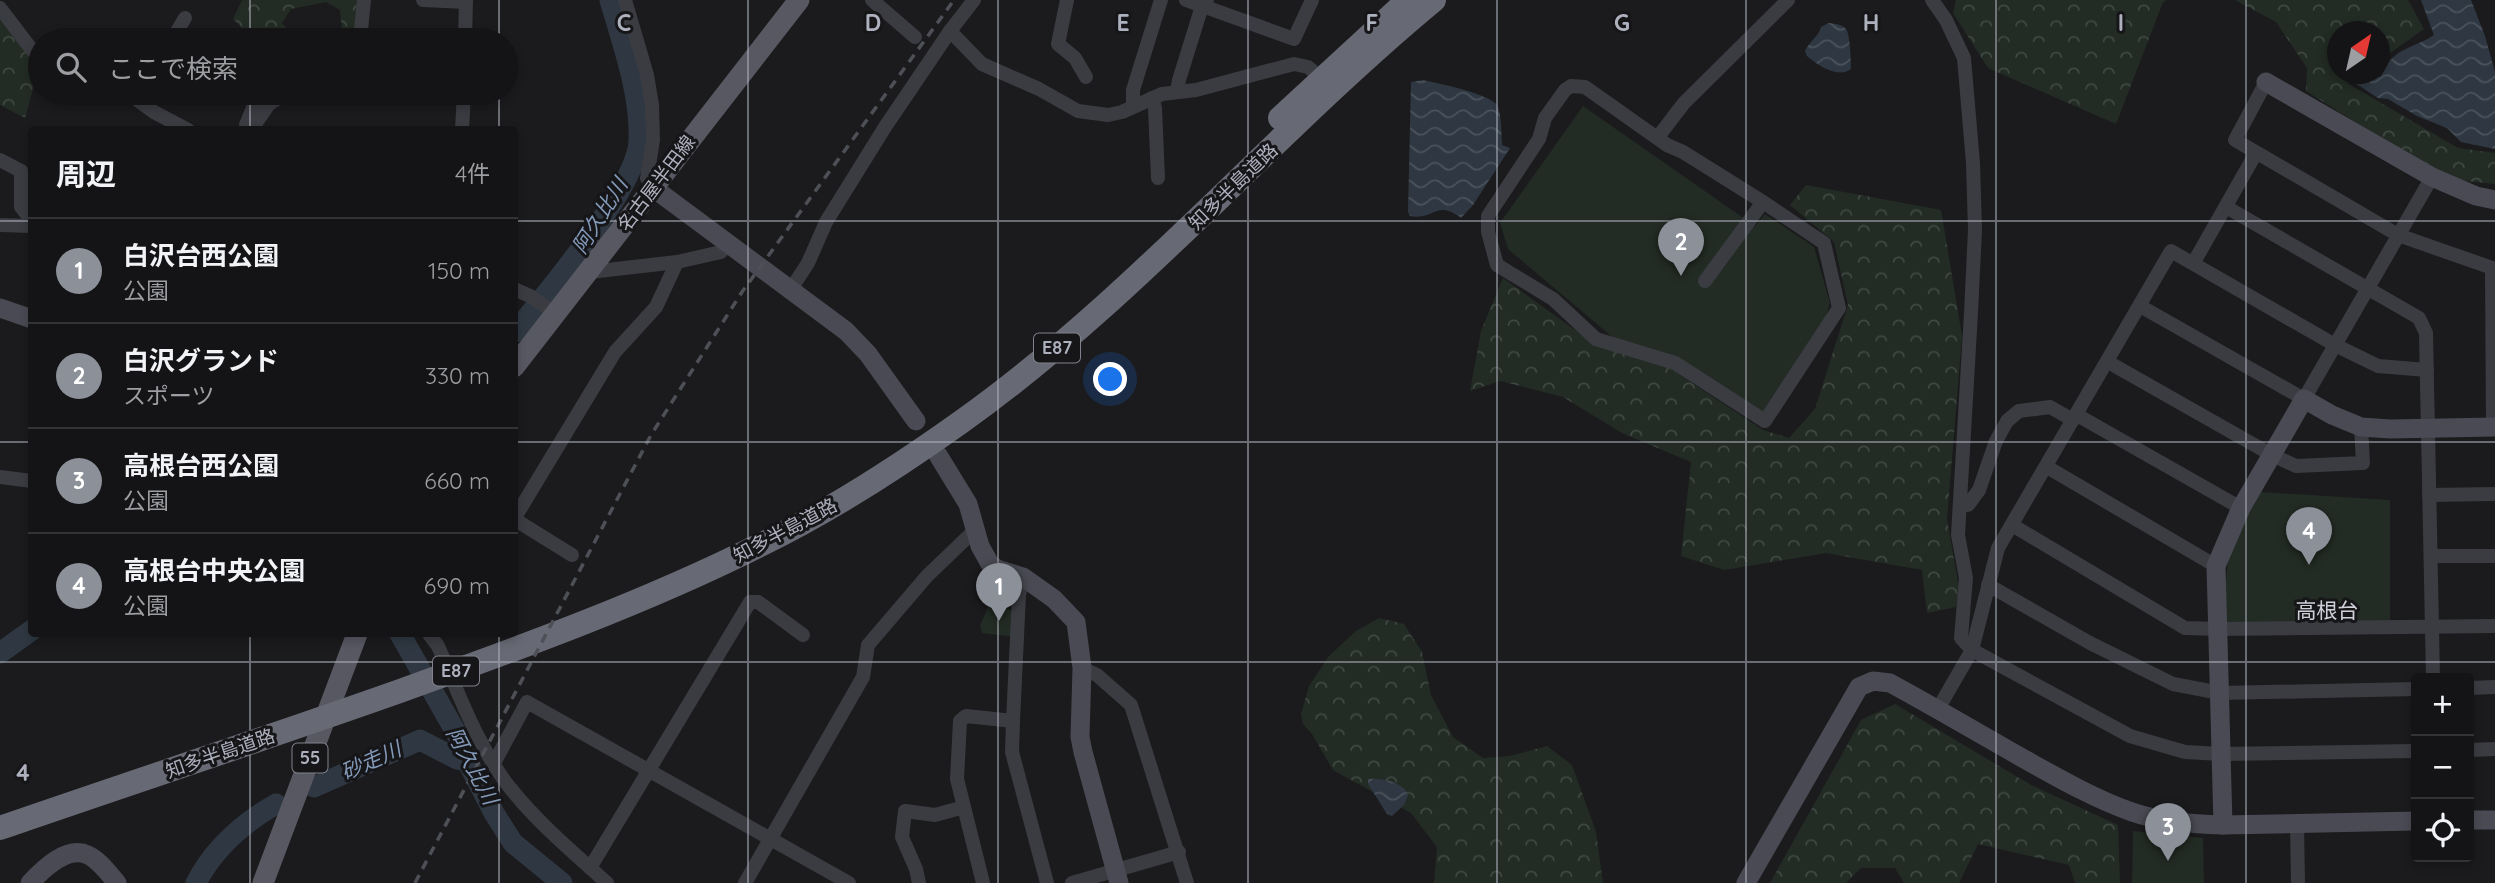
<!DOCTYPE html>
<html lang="ja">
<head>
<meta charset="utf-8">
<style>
	:root { --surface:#141416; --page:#1d1d1f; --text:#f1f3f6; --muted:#9d9ea1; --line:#333335; --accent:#8c9099 }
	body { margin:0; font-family:Quicksand,"Noto Sans JP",sans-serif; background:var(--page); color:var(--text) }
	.controls { position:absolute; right:21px; bottom:21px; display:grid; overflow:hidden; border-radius:7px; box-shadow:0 4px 10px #0003 }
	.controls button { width:63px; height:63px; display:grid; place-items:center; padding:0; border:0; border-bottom:2px solid var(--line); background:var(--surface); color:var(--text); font:35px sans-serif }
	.compass { position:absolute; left:2327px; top:21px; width:63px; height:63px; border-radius:50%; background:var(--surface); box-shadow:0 4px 10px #0003; rotate:34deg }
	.you { position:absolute; left:1111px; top:380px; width:24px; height:24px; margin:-18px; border:5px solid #fff; border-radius:50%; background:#1a73e8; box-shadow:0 0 0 10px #1a73e833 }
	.badge { display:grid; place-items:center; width:46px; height:46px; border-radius:50%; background:var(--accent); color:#fff; font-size:23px; font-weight:700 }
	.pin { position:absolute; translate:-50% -58px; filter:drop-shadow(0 2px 4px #0008) }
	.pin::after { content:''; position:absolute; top:37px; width:24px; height:21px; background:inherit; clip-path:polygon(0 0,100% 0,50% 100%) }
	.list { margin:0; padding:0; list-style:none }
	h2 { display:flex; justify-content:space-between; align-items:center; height:91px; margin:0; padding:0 28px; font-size:30px }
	h2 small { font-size:23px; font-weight:400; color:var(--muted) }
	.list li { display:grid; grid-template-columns:46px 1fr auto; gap:21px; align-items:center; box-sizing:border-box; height:105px; padding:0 28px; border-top:2px solid var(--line) }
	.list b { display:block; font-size:26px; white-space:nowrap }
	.list p { margin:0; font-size:23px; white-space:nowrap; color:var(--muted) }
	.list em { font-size:23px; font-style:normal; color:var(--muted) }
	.icon { flex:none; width:38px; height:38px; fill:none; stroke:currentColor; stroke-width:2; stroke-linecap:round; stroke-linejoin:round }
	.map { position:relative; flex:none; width:2495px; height:883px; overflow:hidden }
	.search { position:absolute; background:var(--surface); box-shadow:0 4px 10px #0003; left:28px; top:28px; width:490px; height:77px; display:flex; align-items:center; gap:18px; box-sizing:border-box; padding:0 24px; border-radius:38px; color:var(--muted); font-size:26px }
	.panel { position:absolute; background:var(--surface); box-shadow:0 4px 10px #0003; left:28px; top:126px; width:490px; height:511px; border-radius:7px }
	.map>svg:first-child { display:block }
	.forest { fill:url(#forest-crowns) }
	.green { fill:#222c24 }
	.water { fill:url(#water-waves) }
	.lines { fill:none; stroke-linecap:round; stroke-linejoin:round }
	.river { stroke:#2f3842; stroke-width:21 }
	.street { stroke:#3b3c42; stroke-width:14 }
	.secondary { stroke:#494a53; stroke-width:19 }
	.primary { stroke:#575862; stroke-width:21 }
	.highway { stroke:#676974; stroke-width:24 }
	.rail { stroke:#4e5057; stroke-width:3.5; stroke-dasharray:9 7; stroke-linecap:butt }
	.grid { fill:none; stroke:#adb0bd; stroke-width:2; stroke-opacity:0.55 }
	.labels { text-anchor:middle; stroke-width:6; stroke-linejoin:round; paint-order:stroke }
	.shield { fill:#161518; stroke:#80828c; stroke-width:2 }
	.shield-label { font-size:18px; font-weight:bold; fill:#adb0bd }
	.street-label { font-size:19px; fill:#adb0bd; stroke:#161518 }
	.water-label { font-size:21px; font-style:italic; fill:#839ab9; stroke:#161518 }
	.neighbourhood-label { font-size:21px; fill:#ced0d9; stroke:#161518 }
	.grid-label { font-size:23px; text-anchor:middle; font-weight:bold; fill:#adb0bd; stroke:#161518; stroke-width:6; stroke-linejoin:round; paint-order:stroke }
</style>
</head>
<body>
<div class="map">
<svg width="2495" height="883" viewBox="0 0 2495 883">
	<defs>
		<pattern id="forest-crowns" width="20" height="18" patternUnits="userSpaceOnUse" patternTransform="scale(1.75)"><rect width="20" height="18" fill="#222c24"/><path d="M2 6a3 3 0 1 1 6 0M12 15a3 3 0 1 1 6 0" fill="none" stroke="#3f4842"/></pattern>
		<pattern id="water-waves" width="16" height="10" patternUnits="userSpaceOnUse" patternTransform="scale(1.75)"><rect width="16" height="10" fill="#2f3842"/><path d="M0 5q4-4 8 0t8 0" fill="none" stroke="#4a525b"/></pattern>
	</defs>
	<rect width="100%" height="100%" fill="#1b1b1d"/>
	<g class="forest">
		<polygon points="242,0 359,0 356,38 342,30 340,10 326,2 291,9 282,23 296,40 250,40 249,35 233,19"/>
		<polygon points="1956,0 2167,0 2163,2 2116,124 1988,68 1953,13"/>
		<polygon points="2235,0 2408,0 2424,29 2380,60 2380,32 2338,32 2338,74 2360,74 2347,83 2458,148 2495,153 2495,184 2446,179 2306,91 2307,68 2276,22"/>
		<polygon points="0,16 33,62 36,78 25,118 0,105"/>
		<polygon points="1806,185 1941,210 1962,336 1947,519 1959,588 1956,607 1927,613 1922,570 1826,553 1724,570 1681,556 1691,462 1622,433 1563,397 1500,381 1470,391 1481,331 1503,278 1593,343 1671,369 1763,430 1789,438 1815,409 1848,305 1834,242 1790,205"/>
		<polygon points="1379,618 1404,624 1422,652 1431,695 1453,737 1483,758 1510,756 1547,746 1572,765 1596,832 1603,883 1434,883 1437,847 1411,813 1333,770 1312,734 1303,724 1301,714 1309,686 1329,656 1356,631"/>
		<polygon points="1895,704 2031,785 2118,825 2120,883 2075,883 2069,865 1978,844 1959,883 1904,883 1895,868 1861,868 1846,883 1770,883 1861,720"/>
	</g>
	<g class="green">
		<polygon points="1583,106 1755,226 1765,214 1814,247 1830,303 1819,343 1765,424 1653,349 1616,340 1508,249 1500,223"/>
		<polygon points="2261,492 2390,500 2390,630 2226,630 2226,581 2229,549"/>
		<polygon points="990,602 1016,612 1016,637 982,633 980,626"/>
		<polygon points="2133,831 2203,838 2204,883 2132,883"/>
	</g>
	<g class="water">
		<path d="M2421,0h50l14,36 10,36v77l-34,-7 -14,-14 -30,-12 -29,-17 -10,-1 -23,-15 11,-9 14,3c4,-4 5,-10 9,-15 10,-14 31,-17 45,-27z"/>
		<path d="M1829,23c6,1 13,1 17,6 4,5 5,32 5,40 -14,10 -33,-4 -44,-13l-2,-5c4,-9 14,-15 16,-24z"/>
		<path d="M1423,80c14,3 67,14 74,25 5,10 4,29 5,40l8,3 -37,57 -12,13c-25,-19 -26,3 -51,-2l-2,-4 3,-130z"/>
		<path d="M1368,779c14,-1 35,3 40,16l-4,10 -12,11 -5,-2 -19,-30z"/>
	</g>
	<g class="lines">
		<g class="river">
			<path d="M514,333c31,-37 123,-147 125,-192 2,-47 -16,-96 -29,-141"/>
			<polyline points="400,634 458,736 467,761 494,813 513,843 562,883"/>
			<polyline points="0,653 32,630"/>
			<polyline points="314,787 420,740 457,759 467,761"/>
			<path d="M196,883c18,-35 47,-60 80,-79"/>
		</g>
		<g class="street">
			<polyline points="423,0 466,2"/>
			<polyline points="625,0 647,75 652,105 653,140 647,178 652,187"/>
			<polyline points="872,0 915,37"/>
			<polyline points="1067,0 1058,44 1075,58 1086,77"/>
			<polyline points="1186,0 1294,39 1312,0"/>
			<polyline points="1932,0 1946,20 1964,58 1973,163 1975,230 1971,313 1958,535 1966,578 1961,638 1972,650 2130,736 2185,752 2221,754 2416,751"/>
			<polyline points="0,8 32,50 40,57"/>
			<polyline points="950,31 982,64 1039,89 1078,111 1108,115 1122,112 1162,94 1196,90 1294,64 1308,67 1315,73"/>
			<polyline points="177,40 173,38 185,18"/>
			<polyline points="360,40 364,0"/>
			<polyline points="465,40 466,0"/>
			<polyline points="2266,82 2235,140 2398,235 2495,269"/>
			<polyline points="1177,92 1179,80 1202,6 1207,0"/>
			<polyline points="128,93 154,112 188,130"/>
			<polyline points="1152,98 1155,108 1158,178"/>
			<polyline points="1133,106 1133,90 1161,0"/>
			<polyline points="246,125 259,93"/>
			<polyline points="251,130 269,104 287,93"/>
			<polyline points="462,130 464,93"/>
			<polyline points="1658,137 1684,103 1788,0"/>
			<polyline points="0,160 21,171 21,207 32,221"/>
			<polyline points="2226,207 2419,318 2426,333 2433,678"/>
			<polyline points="0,225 32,226"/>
			<polyline points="2194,262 2256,153"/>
			<polyline points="2492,269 2493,427"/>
			<polyline points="590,272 677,262 721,252 728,243"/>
			<polyline points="1705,281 1763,202 1683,152 1667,145 1585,87 1571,86 1565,90 1545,118 1539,139 1488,216 1488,232 1497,265 1553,299 1596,339 1675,363 1765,421 1839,308 1824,243 1763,202"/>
			<polyline points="514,289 530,296 546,307"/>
			<polyline points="791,289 808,263 826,222 885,127 950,31 974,0"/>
			<polyline points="2140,306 2304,399 2432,177"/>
			<polyline points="2108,362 2272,455 2296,466 2363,463 2361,427"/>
			<polyline points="2077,415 2241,508"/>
			<polyline points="2047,467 2216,566"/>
			<polyline points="0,477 32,481"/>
			<polyline points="2429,495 2495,494"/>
			<polyline points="1960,505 1968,505 1979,490 1996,441 2007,421 2019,411 2050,407 2073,420"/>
			<polyline points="514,519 615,352 656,307 677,262"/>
			<polyline points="514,519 572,555"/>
			<polyline points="2012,525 2185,628 2218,629 2495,626"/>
			<polyline points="2431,556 2495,556"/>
			<polyline points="1988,585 2090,643 2173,684 2220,693 2416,689"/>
			<path d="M429,634l9,12c21,48 40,102 73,143 28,35 63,64 96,94"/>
			<polyline points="1082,668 1097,675 1131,705 1187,883"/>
			<polyline points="2469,688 2495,687"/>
			<polyline points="1938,709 1972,650 1998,548 2171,251 2335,345 2378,366 2427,370"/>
			<polyline points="1013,721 1012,752 1047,883"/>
			<polyline points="2469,750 2495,749"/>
			<polyline points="494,763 527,702 849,883"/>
			<polyline points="2297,824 2298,883"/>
			<polyline points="590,868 750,602 758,602 803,635"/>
			<polyline points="745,883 863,677 868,645 927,576 976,529"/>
			<polyline points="919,883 916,869 902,837 905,811 935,815 964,807"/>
			<polyline points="983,883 957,779 960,721 966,716 1013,721 1019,595 1023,577"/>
			<polyline points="1072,883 1179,852"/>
		</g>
		<g class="secondary">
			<polyline points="2266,82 2432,177 2476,196 2495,200"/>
			<polyline points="652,187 846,331 868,354 916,421"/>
			<polyline points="0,308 32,319"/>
			<polyline points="938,455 968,504 980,546 990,564 997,569 1023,577 1054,599 1076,622 1082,668 1080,737 1083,752 1119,883"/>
			<polyline points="2469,820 2495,820"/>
			<polyline points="2223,825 2216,566 2241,508 2304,399 2332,415 2361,427 2390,429 2495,427"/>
			<path d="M30,883c13,-14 37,-38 58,-28 11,5 21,19 29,28"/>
			<path d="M1746,883l113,-196 14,-6 17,2c46,25 90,51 136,77 34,19 69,39 106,52 29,10 60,12 91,13l193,-4"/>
		</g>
		<g class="primary">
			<polyline points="514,367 799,0"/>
			<polyline points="263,883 357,634"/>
		</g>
		<g class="highway">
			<polyline points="1280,118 1408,0"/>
			<path d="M0,828c133,-46 267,-90 400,-137 122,-44 244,-88 360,-146 70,-34 138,-78 201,-123 173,-123 310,-287 473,-422"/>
		</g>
		<polyline class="rail" points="415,883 651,435 742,292 954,0"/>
	</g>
	<path class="grid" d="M250,0v40M499,0v40M748,0v883M998,0v883M1248,0v883M1497,0v883M1746,0v883M1996,0v883M2246,0v883M250,93v37M499,93v37M0,221h32M514,221h1981M0,442h32M514,442h1981M250,634v249M499,634v249M0,662h2495"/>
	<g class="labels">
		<g class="shield">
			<rect x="1034" y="333.5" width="46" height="29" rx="5"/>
			<rect x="433" y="656.5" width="46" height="29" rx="5"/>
			<rect x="292.5" y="743.5" width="35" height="29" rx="5"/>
		</g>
		<g class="shield-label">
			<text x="1057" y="354">E87</text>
			<text x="456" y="677">E87</text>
			<text x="310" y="764">55</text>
		</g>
		<g class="street-label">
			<text transform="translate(656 183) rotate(-53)" y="7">名古屋半田線</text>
			<text transform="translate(1233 186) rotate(-44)" y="7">知多半島道路</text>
			<text transform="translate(785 530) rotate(-28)" y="7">知多半島道路</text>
			<text transform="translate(220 753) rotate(-19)" y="7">知多半島道路</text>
		</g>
		<g class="water-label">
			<text transform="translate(600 216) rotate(-58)" y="7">阿久比川</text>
			<text transform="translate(371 761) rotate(-24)" y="7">砂走川</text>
			<text transform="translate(472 766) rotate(62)" y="7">阿久比川</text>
		</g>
		<g class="neighbourhood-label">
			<text x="2327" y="618">高根台</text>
		</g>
	</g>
	<g class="grid-label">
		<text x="624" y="31">C</text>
		<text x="873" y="31">D</text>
		<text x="1123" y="31">E</text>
		<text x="1372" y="31">F</text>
		<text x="1622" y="31">G</text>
		<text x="1871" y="31">H</text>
		<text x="2121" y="31">I</text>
		<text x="23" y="781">4</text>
	</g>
</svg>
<div class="controls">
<button>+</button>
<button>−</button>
<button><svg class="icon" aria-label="locate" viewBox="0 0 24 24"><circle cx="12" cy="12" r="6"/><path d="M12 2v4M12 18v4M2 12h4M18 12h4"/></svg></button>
</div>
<svg class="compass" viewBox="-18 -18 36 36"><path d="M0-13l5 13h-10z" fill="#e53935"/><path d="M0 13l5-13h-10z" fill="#9d9ea1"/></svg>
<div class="you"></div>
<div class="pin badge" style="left:999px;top:621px">1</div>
<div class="pin badge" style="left:1681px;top:276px">2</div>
<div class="pin badge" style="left:2168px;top:861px">3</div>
<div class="pin badge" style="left:2309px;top:565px">4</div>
<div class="search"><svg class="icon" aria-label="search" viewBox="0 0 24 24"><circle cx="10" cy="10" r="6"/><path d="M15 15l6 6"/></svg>ここで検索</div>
<section class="panel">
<h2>周辺<small>4件</small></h2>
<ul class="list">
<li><span class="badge">1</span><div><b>白沢台西公園</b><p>公園</p></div><em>150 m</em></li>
<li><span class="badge">2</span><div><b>白沢グランド</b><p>スポーツ</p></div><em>330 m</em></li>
<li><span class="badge">3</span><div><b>高根台西公園</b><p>公園</p></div><em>660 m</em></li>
<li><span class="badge">4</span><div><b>高根台中央公園</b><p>公園</p></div><em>690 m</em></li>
</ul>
</section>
</div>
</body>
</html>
